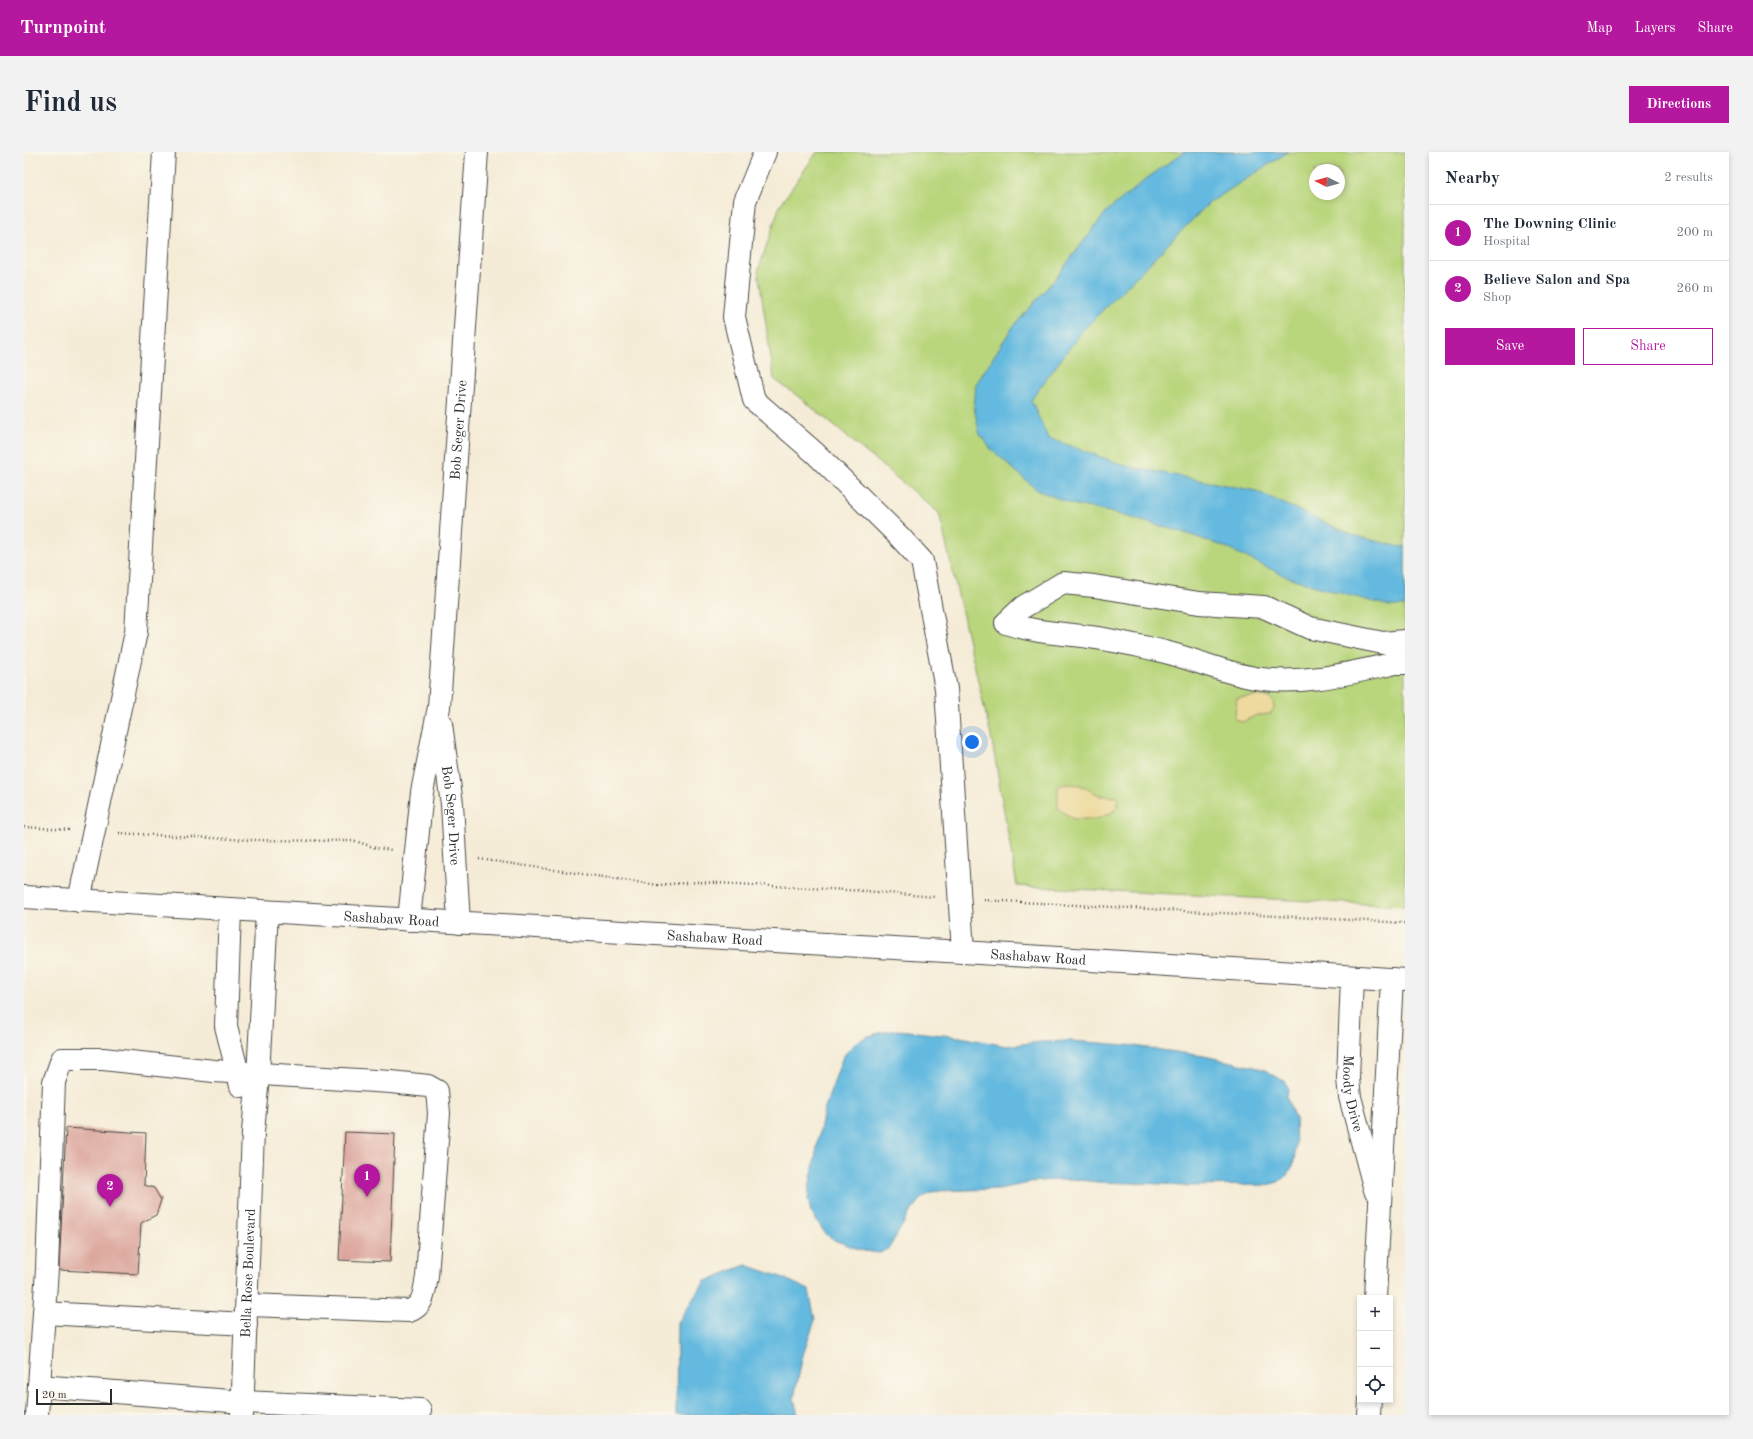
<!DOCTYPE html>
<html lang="en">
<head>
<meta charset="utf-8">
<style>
	:root { --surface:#fff; --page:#f2f2f3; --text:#1f2937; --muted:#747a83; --line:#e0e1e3; --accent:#b5179e }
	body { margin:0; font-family:"Old Standard TT",serif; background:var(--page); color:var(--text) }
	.controls { position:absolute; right:12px; bottom:12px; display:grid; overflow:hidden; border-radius:0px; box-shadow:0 2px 6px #0003 }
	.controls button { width:36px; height:36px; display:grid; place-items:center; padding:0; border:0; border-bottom:1px solid var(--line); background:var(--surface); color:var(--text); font:20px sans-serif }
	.compass { position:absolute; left:1285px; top:12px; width:36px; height:36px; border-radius:50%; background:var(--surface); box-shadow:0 2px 6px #0003; rotate:275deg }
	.scale { position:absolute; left:12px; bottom:10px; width:76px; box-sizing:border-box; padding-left:4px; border:2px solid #2b2b2b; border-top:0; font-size:11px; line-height:14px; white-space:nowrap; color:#2b2b2b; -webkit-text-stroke:3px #fbf7ec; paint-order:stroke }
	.you { position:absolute; left:948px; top:590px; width:14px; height:14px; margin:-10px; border:3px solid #fff; border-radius:50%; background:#1a73e8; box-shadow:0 0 0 6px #1a73e833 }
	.badge { display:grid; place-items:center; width:26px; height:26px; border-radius:50%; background:var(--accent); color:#fff; font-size:13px; font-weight:700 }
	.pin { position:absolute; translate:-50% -33px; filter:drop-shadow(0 1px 2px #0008) }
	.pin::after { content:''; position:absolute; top:21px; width:14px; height:12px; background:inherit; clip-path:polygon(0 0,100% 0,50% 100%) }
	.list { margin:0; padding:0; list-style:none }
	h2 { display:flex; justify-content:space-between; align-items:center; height:52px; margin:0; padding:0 16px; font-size:17px }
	h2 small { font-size:13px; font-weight:400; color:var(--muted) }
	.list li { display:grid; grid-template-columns:26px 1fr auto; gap:12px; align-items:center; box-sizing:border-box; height:56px; padding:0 16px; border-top:1px solid var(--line) }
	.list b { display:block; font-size:15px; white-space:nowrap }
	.list p { margin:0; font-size:13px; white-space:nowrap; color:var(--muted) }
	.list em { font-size:13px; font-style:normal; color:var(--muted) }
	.actions { display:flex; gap:8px; padding:12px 16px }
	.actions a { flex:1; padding:9px 0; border:1px solid var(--accent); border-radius:0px; text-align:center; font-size:14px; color:var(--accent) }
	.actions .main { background:var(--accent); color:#fff }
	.icon { flex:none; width:22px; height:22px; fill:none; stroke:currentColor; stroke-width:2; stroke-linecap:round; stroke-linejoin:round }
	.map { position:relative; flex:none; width:1381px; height:1263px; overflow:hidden; border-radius:0px }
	header { display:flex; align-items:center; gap:24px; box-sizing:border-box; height:56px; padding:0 20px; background:var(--accent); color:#fff }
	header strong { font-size:19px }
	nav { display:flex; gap:22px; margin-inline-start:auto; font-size:14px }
	.intro { display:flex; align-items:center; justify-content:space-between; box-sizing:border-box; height:96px; padding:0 24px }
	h1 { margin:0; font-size:28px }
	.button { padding:10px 18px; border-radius:0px; background:var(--accent); color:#fff; font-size:14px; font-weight:700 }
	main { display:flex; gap:24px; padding:0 24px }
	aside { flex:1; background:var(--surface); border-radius:0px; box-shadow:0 2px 6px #0003 }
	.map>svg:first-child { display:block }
	.green { fill:#b9d67d; stroke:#728054; fill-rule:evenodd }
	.sand { fill:#eeda9e; stroke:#8c8264 }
	.water { fill:#63b9df; stroke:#477285 }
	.building { fill:#dca59b }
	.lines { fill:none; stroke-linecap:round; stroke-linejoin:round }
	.minor-casing { stroke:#494845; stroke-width:24 }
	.major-casing { stroke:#494845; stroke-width:24 }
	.path { stroke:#494845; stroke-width:2.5; stroke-dasharray:1 3; stroke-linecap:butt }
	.minor { stroke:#fff; stroke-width:22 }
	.major { stroke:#fff; stroke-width:22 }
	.labels { text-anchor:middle; stroke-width:3; stroke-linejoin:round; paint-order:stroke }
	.street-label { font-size:14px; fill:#2b2b2b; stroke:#fbf7ec }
</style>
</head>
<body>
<header>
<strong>Turnpoint</strong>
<nav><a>Map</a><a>Layers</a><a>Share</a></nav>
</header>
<div class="intro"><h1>Find us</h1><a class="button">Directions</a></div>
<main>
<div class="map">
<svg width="1381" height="1263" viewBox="0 0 1381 1263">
	<rect width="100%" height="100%" fill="#fbf7ec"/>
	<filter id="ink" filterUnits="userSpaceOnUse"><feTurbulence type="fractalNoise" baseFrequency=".025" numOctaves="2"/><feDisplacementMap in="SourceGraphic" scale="8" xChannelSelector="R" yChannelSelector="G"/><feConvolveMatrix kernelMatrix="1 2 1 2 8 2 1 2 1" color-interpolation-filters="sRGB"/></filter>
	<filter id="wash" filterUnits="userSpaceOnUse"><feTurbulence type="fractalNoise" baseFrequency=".012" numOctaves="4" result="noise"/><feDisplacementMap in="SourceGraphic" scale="16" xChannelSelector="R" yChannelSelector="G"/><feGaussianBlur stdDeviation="0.9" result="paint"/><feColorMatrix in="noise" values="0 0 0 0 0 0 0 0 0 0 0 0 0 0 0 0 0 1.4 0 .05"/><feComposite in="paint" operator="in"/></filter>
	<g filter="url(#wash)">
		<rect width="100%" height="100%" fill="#f5ecd7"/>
		<path class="green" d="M793,0h588v754l-388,-20 -25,-145 -53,-228 -136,-113 -29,-21 -16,-108 22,-66zM1291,18h24v24h-24z"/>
		<g class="sand">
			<path d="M1230,544c10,0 19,0 20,12l-4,6 -13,1 -15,7 -7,-3v-6l2,-15z"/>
			<polygon points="1047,632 1056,633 1077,644 1093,645 1094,655 1087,661 1073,667 1050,667 1034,657 1034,637 1036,633"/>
		</g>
		<g class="water">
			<polygon points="1160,0 1264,0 1185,51 1058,179 1007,248 1024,286 1102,314 1232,339 1328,383 1376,395 1381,394 1381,454 1366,454 1301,437 1261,424 1199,394 1158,380 1086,360 1048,352 1013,338 968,298 956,283 950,256 952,232 988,176 1031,127 1083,59 1122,27"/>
			<path d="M874,878l62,7 46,9 34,-4 31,-1 55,4 78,11 59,13 21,12 4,6 -1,11 8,21 1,29 -3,18 -5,9 -10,7 -11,3 -87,1 -15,-2 -68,-2 -24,-3 -33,2 -42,8 -63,2 -12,6 -14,17 -20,34 -9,5 -16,-2 -30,-11 -9,-7 -14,-21 -3,-13 1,-10 15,-79 18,-51c2,-3 3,-6 6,-8 13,-16 30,-18 50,-21z"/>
			<polygon points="722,1113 757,1125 785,1138 791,1168 779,1203 770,1246 774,1263 652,1263 653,1171 681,1129"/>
		</g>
		<g id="blocks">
			<g class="building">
				<polygon points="42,976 122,981 120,1033 130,1036 137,1048 132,1063 117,1071 114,1122 35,1118"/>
				<polygon points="321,980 371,982 366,1110 315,1108"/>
			</g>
		</g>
	</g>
	<g filter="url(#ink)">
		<use href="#blocks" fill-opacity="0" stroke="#494845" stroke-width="1"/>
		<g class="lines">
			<defs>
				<g id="minor">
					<polyline points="741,0 721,49 710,165 730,248 791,301 874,383 898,409 922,537 939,800"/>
					<path d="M1381,489l-22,2 -73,-15 -46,-21 -65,-4 -105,-17 -31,-3 -40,24 -17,16c35,12 72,10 108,18 21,4 42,8 62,14 27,8 51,18 79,23 46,8 95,-5 141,-15h9"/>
					<path id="s1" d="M417,572l11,80 7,119"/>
					<polyline points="55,749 112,480 140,0"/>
					<polyline points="206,758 202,874 217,934"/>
					<path id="s2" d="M385,768l13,-128 17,-85 38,-555"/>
					<path id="s3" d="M1328,825l-4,102 2,18 25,93"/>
					<polyline points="1351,1146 1368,827"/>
					<polyline points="20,1161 222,1172"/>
					<polyline points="15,1234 219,1250 396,1258"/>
					<path d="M13,1263l10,-146 7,-187 8,-23h41l111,12 177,11 37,4 9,5 2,22 -12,164c-3,15 -3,29 -18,34l-162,-6"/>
					<path id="s4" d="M218,1263l11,-283 5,-57 9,-163"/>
					<polyline points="1345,1263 1346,1248"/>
				</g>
				<g id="major">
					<path id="s5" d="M0,745l939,55 442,28"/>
				</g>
			</defs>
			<use href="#minor" class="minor-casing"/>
			<use href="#major" class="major-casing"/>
			<g class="path">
				<polyline points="0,675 46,678"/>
				<polyline points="95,681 226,688 331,689 352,696 368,698"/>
				<polyline points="455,707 634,733 674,730 841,739 911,745"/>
				<polyline points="960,748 1381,771"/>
			</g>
			<use href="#minor" class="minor"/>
			<use href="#major" class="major"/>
		</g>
	</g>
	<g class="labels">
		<g class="street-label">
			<text dy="5" stroke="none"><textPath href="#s2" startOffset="493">Bob Seger Drive</textPath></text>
			<text dy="5" stroke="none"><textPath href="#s1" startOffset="92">Bob Seger Drive</textPath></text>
			<text dy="5" stroke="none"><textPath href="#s5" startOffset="368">Sashabaw Road</textPath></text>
			<text dy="5" stroke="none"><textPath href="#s5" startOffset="692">Sashabaw Road</textPath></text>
			<text dy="5" stroke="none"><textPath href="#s5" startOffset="1016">Sashabaw Road</textPath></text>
			<text dy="5" stroke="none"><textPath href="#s3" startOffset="117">Moody Drive</textPath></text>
			<text dy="5" stroke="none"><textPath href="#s4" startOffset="142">Bella Rose Boulevard</textPath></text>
		</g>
	</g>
</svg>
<div class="controls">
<button>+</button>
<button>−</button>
<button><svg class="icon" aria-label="locate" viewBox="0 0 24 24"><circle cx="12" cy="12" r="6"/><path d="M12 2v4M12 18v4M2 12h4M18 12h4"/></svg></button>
</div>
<svg class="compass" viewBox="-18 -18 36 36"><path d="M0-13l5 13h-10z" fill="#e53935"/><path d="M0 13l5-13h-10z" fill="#747a83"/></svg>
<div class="scale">20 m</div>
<div class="you"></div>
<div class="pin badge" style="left:343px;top:1045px">1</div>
<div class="pin badge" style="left:86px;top:1055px">2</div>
</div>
<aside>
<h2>Nearby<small>2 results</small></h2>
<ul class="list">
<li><span class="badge">1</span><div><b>The Downing Clinic</b><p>Hospital</p></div><em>200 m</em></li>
<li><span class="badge">2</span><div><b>Believe Salon and Spa</b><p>Shop</p></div><em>260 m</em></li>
</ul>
<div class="actions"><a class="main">Save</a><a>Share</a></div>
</aside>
</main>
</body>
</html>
